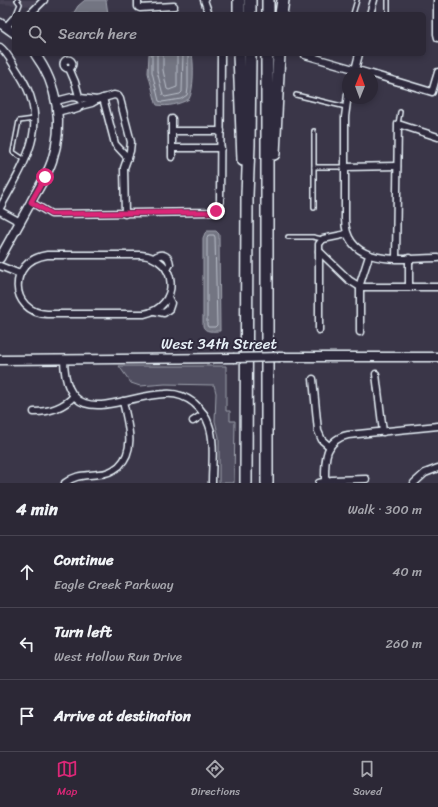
<!DOCTYPE html>
<html lang="en">
<head>
<meta charset="utf-8">
<style>
	:root { --surface:#2c2836; --page:#34303e; --text:#f1f3f6; --muted:#a6a6ad; --line:#484451; --accent:#db2777 }
	body { margin:0; font-family:Sriracha,sans-serif; background:var(--page); color:var(--text) }
	.compass { position:absolute; left:342px; top:68px; width:36px; height:36px; border-radius:50%; background:var(--surface); box-shadow:0 2px 6px #0003; rotate:1deg }
	.stop { position:absolute; width:12px; height:12px; margin:-9px; border:3px solid #db2777; border-radius:50%; background:#fff }
	.stop.end { background:#db2777; border-color:#fff; box-shadow:0 1px 4px #0008 }
	.list { margin:0; padding:0; list-style:none }
	h2 { display:flex; justify-content:space-between; align-items:center; height:52px; margin:0; padding:0 16px; font-size:17px }
	h2 small { font-size:13px; font-weight:400; color:var(--muted) }
	.list li { display:grid; grid-template-columns:26px 1fr auto; gap:12px; align-items:center; box-sizing:border-box; height:72px; padding:0 16px; border-top:1px solid var(--line) }
	.list b { display:block; font-size:15px; white-space:nowrap }
	.list p { margin:0; font-size:13px; white-space:nowrap; color:var(--muted) }
	.list em { font-size:13px; font-style:normal; color:var(--muted) }
	.icon { flex:none; width:22px; height:22px; fill:none; stroke:currentColor; stroke-width:2; stroke-linecap:round; stroke-linejoin:round }
	.map { position:relative; flex:none; width:438px; height:483px; overflow:hidden }
	.search { position:absolute; background:var(--surface); box-shadow:0 2px 6px #0003; left:12px; right:12px; top:12px; height:44px; display:flex; align-items:center; gap:10px; box-sizing:border-box; padding:0 14px; border-radius:6px; color:var(--muted); font-size:15px }
	.sheet { height:268px; background:var(--surface) }
	nav { display:flex; justify-content:space-around; align-items:center; box-sizing:border-box; height:56px; border-top:1px solid var(--line); background:var(--surface); font-size:11px; color:var(--muted) }
	nav a { display:grid; justify-items:center; gap:2px }
	nav .on { color:var(--accent) }
	.map>svg:first-child { display:block }
	.built { fill:#464354 }
	.green { fill:#504e5f; stroke:#9ca0ac }
	.water { fill:#737482; stroke:#a2a6b1 }
	.lines { fill:none; stroke-linecap:round; stroke-linejoin:round }
	.shore { stroke:#b9bfc9; stroke-width:1 }
	.lane-casing { stroke:#e8f1f8; stroke-width:6 }
	.street-casing { stroke:#e8f1f8; stroke-width:9 }
	.secondary-casing { stroke:#e8f1f8; stroke-width:11 }
	.highway-casing { stroke:#e8f1f8; stroke-width:14 }
	.lane { stroke:#2f2a3d; stroke-width:3 }
	.street { stroke:#2f2a3d; stroke-width:6 }
	.secondary { stroke:#2f2a3d; stroke-width:8 }
	.highway { stroke:#2f2a3d; stroke-width:11 }
	.secondary-bridge-casing { stroke:#e8f1f8; stroke-width:11; stroke-linecap:butt }
	.secondary-bridge { stroke:#2f2a3d; stroke-width:8 }
	.route { stroke:#db2777; stroke-width:5 }
	.labels { text-anchor:middle; stroke-width:4; stroke-linejoin:round; paint-order:stroke }
	.street-label { font-size:15px; fill:#e8f1f8; stroke:#2f2a3d }
</style>
</head>
<body>
<div class="map">
<svg width="438" height="483" viewBox="0 0 438 483">
	<rect width="100%" height="100%" fill="#3a3648"/>
	<filter id="ink" filterUnits="userSpaceOnUse"><feTurbulence type="fractalNoise" baseFrequency=".025" numOctaves="2"/><feDisplacementMap in="SourceGraphic" scale="8" xChannelSelector="R" yChannelSelector="G"/><feConvolveMatrix kernelMatrix="1 2 1 2 8 2 1 2 1" color-interpolation-filters="sRGB"/></filter>
	<g filter="url(#ink)">
		<polygon class="built" points="0,0 39,0 34,6 0,4"/>
		<polygon class="green" points="119,366 226,366 226,411 230,411 230,421 235,421 234,483 219,483 219,437 215,421 216,393 214,385 165,384 140,386 131,383"/>
		<g class="water">
			<polygon points="85,0 106,0 108,14 73,14 78,6"/>
			<path d="M149,54h43c2,10 2,36 -3,45 -9,5 -21,8 -32,6l-1,-2 -8,-30z"/>
			<path d="M207,231h9l3,3 1,97c-6,0 -15,2 -17,-5v-88l2,-5z"/>
		</g>
		<g class="lines">
			<g class="shore">
				<polyline points="152,54 152,72 159,101 162,102 181,99 187,95 188,88 188,54"/>
				<polyline points="157,54 157,71 163,95 165,97 180,94 182,92 183,54"/>
				<polyline points="163,54 163,70 167,89 169,90 177,87 177,54"/>
				<polygon points="209,235 214,235 215,237 217,325 215,327 208,327 207,325 207,239"/>
			</g>
			<defs>
				<g id="lane">
					<polyline points="16,14 20,4 17,0"/>
					<polyline points="353,14 357,0"/>
					<polyline points="388,14 388,0"/>
					<polyline points="296,95 346,107"/>
					<polyline points="68,109 73,112 79,110 81,107"/>
					<polyline points="398,124 400,112"/>
					<polyline points="314,131 314,167 345,167"/>
					<polyline points="25,160 13,152 19,121 34,119"/>
					<polyline points="314,208 314,167"/>
					<polyline points="288,237 313,237 322,239"/>
				</g>
				<g id="street">
					<polyline points="138,0 138,7 140,8 174,6"/>
					<polyline points="204,0 209,14"/>
					<polyline points="437,0 437,34 438,38"/>
					<polyline points="30,14 44,0"/>
					<polyline points="370,14 374,0"/>
					<polyline points="6,27 14,18"/>
					<path d="M0,47c8,6 12,16 18,25 35,51 7,90 -18,136"/>
					<polyline points="305,55 371,74"/>
					<circle cx="68" cy="64" r="4.5"/>
					<polyline points="69,68 75,82 80,100"/>
					<polyline points="354,74 359,54"/>
					<polyline points="372,74 432,92 438,72"/>
					<path d="M348,94l-3,23v102c1,50 59,39 93,39"/>
					<polyline points="103,98 115,144 128,158"/>
					<polyline points="56,101 72,97 97,100 114,95 118,96 120,99 131,142 130,151 124,168 125,214"/>
					<polyline points="57,112 92,103 97,100"/>
					<polyline points="172,119 172,157"/>
					<polyline points="172,131 221,131"/>
					<polyline points="172,148 221,148"/>
					<polyline points="345,167 397,166"/>
					<polyline points="30,204 31,202 51,214 55,214 213,212 218,209 220,204 221,54"/>
					<polyline points="0,211 20,222"/>
					<polyline points="319,251 349,280 360,287 438,287"/>
					<path d="M47,255h94c38,3 40,52 3,59h-97c-38,-2 -40,-53 0,-59z"/>
					<path d="M154,258c7,-6 15,-3 16,6l-3,6"/>
					<polyline points="396,258 398,124 438,137"/>
					<polyline points="409,258 409,287"/>
					<polyline points="0,266 20,274"/>
					<polyline points="155,311 164,313 169,309 171,303 168,297"/>
					<polyline points="319,330 319,244 323,239 347,234"/>
					<polyline points="360,332 360,284 369,256"/>
					<path d="M64,359c1,75 58,36 101,35 10,-1 21,3 29,9 7,6 12,13 15,22 6,16 3,41 3,58"/>
					<polyline points="376,374 383,432"/>
					<polyline points="313,379 318,431 322,440 330,447"/>
					<path d="M34,412c16,0 30,-5 40,-16"/>
					<polyline points="193,421 204,414"/>
					<path d="M65,483c11,-9 21,-7 34,-9 7,0 15,-4 20,-8 18,-17 8,-44 4,-65"/>
					<polyline points="319,483 332,480 366,479"/>
					<path d="M325,483c0,-20 -2,-43 23,-48l90,-9"/>
					<polyline points="414,483 425,473 438,468"/>
				</g>
				<g id="secondary">
					<polyline points="0,23 14,33"/>
					<path d="M31,202c7,-13 16,-26 21,-41 12,-36 6,-76 -17,-107"/>
					<polyline points="0,258 30,204"/>
					<polyline points="280,357 438,357"/>
					<polyline points="0,360 233,358"/>
				</g>
				<g id="highway">
					<polyline points="239,0 239,14"/>
					<polyline points="250,14 250,0"/>
					<polyline points="268,14 268,0"/>
					<polyline points="281,14 283,0"/>
					<polyline points="239,54 243,160"/>
					<polyline points="274,154 279,54"/>
					<polyline points="246,483 247,195 249,145 250,54"/>
					<polyline points="267,483 267,54"/>
				</g>
			</defs>
			<use href="#lane" class="lane-casing"/>
			<use href="#street" class="street-casing"/>
			<use href="#secondary" class="secondary-casing"/>
			<use href="#highway" class="highway-casing"/>
			<use href="#lane" class="lane"/>
			<use href="#street" class="street"/>
			<use href="#secondary" class="secondary"/>
			<use href="#highway" class="highway"/>
			<defs>
				<polyline id="secondary-bridge" points="233,358 280,357"/>
			</defs>
			<use href="#secondary-bridge" class="secondary-bridge-casing"/>
			<use href="#secondary-bridge" class="secondary-bridge"/>
		</g>
	</g>
	<g class="lines" filter="url(#ink)">
		<polyline class="route" points="45,177 31,202 51,214 55,214 213,212 216,211"/>
	</g>
	<g class="labels">
		<g class="street-label">
			<text x="219" y="349">West 34th Street</text>
		</g>
	</g>
</svg>
<svg class="compass" viewBox="-18 -18 36 36"><path d="M0-13l5 13h-10z" fill="#e53935"/><path d="M0 13l5-13h-10z" fill="#a6a6ad"/></svg>
<div class="stop" style="left:45px;top:177px"></div>
<div class="stop end" style="left:216px;top:211px"></div>
<div class="search"><svg class="icon" aria-label="search" viewBox="0 0 24 24"><circle cx="10" cy="10" r="6"/><path d="M15 15l6 6"/></svg>Search here</div>
</div>
<section class="sheet">
<h2>4 min<small>Walk · 300 m</small></h2>
<ul class="list">
<li><svg class="icon" aria-label="ahead" viewBox="0 0 24 24"><path d="M12 20V5M6 11l6-6 6 6"/></svg><div><b>Continue</b><p>Eagle Creek Parkway</p></div><em>40 m</em></li>
<li><svg class="icon" aria-label="left" viewBox="0 0 24 24"><path d="M17 20v-9H6M10 6l-5 5 5 5"/></svg><div><b>Turn left</b><p>West Hollow Run Drive</p></div><em>260 m</em></li>
<li><svg class="icon" aria-label="arrive" viewBox="0 0 24 24"><path d="M6 21V4h12l-3 4 3 4H6"/></svg><div><b>Arrive at destination</b></div></li>
</ul>
</section>
<nav>
<a class="on"><svg class="icon" aria-label="map" viewBox="0 0 24 24"><path d="M3 6l6-2 6 2 6-2v14l-6 2-6-2-6 2zM9 4v14M15 6v14"/></svg>Map</a>
<a><svg class="icon" aria-label="directions" viewBox="0 0 24 24"><path d="M12 3l9 9-9 9-9-9zM9 14v-3h6M13 9l2 2-2 2"/></svg>Directions</a>
<a><svg class="icon" aria-label="saved" viewBox="0 0 24 24"><path d="M7 4h10v16l-5-4-5 4z"/></svg>Saved</a>
</nav>
</body>
</html>
